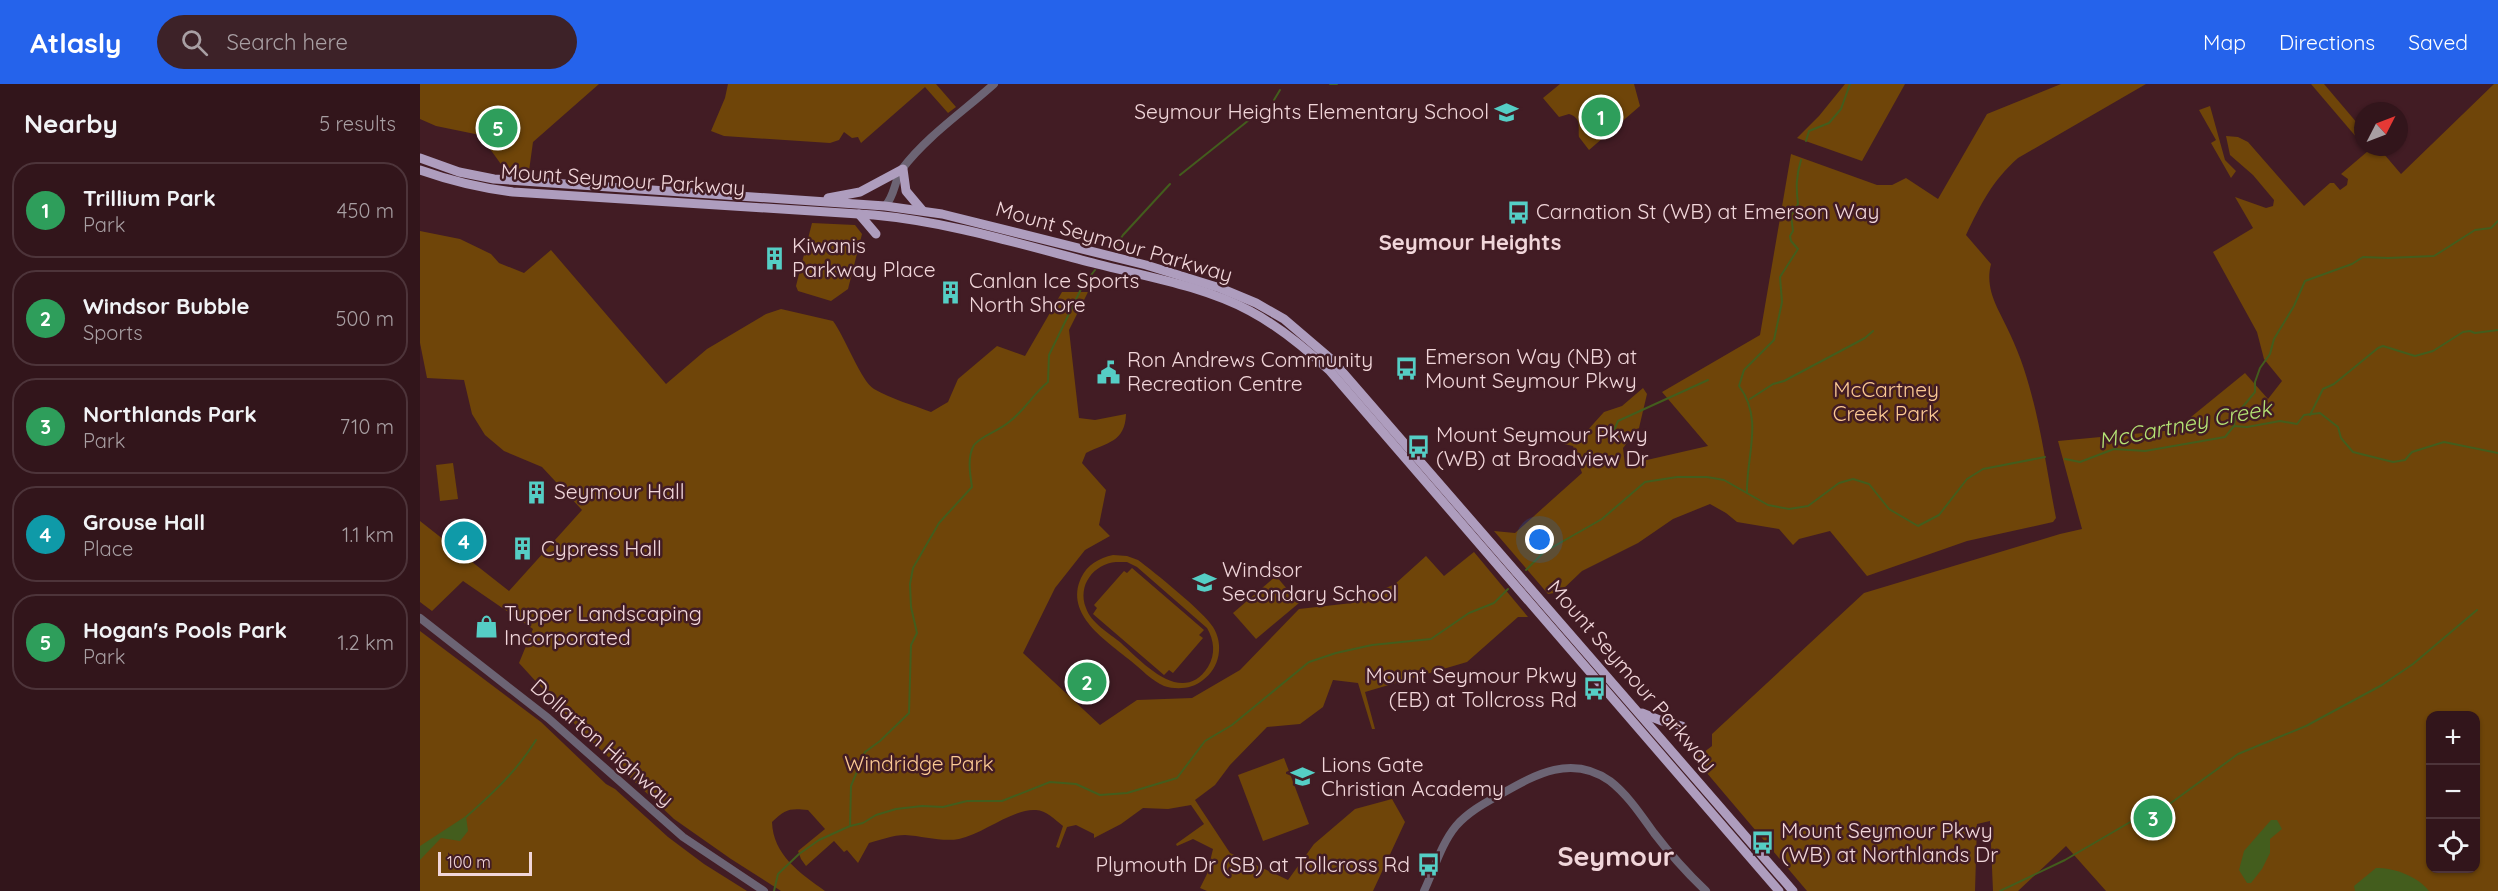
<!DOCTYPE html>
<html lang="en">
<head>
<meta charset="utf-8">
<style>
	:root { --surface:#32151b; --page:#3d2228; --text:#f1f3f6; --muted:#a89fa3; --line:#4d343a; --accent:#2563eb }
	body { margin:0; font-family:Quicksand,sans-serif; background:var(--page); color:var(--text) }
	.controls { position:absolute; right:18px; bottom:18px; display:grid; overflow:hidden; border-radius:12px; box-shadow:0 2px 4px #0004 }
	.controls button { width:54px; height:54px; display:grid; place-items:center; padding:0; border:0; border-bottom:2px solid var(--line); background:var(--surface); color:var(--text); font:30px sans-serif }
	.compass { position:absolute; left:1934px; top:18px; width:54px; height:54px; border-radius:50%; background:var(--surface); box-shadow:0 2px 4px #0004; rotate:48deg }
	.scale { position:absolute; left:18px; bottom:15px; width:94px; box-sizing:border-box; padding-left:6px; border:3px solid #f1d6da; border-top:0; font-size:16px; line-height:21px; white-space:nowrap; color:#f1d6da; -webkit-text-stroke:4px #421c24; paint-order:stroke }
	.you { position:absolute; left:1120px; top:456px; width:21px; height:21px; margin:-15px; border:4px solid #fff; border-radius:50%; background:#1a73e8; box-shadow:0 0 0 9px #1a73e833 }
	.badge { display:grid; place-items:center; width:39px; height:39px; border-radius:50%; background:var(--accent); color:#fff; font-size:20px; font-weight:700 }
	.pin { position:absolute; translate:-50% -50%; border:3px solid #fff; box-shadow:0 2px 6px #0006 }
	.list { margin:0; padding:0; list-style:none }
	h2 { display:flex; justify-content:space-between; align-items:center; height:78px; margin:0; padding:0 24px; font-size:26px }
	h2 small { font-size:20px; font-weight:400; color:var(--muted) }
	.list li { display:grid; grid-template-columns:39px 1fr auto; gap:18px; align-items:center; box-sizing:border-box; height:96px; margin:0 12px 12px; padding:0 12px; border:2px solid var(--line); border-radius:24px }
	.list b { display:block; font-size:22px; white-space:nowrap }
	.list p { margin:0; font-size:20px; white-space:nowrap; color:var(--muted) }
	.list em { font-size:20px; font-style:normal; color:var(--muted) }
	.icon { flex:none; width:33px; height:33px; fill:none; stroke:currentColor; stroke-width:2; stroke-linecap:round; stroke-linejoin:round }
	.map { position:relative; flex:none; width:2078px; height:807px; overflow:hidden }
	header { display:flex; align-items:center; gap:36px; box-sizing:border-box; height:84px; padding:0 30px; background:var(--accent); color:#fff }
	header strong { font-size:28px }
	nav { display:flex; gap:33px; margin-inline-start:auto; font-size:21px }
	.search { width:420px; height:54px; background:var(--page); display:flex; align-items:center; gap:15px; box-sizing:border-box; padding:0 21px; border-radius:33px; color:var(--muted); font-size:22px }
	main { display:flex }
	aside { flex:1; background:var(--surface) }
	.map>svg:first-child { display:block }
	.green { fill:#6f4509; fill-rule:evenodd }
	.water { fill:#435d1d }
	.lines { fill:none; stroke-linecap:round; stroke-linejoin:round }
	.stream { stroke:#435d1d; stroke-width:2 }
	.minor { stroke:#6c6474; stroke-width:8 }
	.major { stroke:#ae9dbe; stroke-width:9 }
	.labels { text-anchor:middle; stroke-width:5; stroke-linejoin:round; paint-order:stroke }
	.poi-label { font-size:21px; fill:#f1d6da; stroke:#421c24; text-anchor:start }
	.street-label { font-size:21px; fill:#f1d6da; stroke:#421c24 }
	.park-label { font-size:21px; fill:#fcca94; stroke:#421c24 }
	.neighbourhood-label { font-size:22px; font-weight:bold; fill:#f1d6da; stroke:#421c24 }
	.water-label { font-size:22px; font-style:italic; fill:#b4e475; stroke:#421c24 }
	.district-label { font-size:27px; font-weight:bold; fill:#f1d6da; stroke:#421c24 }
</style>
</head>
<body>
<header>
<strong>Atlasly</strong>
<div class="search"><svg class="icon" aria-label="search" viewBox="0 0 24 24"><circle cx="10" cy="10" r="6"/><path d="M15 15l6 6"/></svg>Search here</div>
<nav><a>Map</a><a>Directions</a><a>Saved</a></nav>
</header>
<main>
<aside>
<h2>Nearby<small>5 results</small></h2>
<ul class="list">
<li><span class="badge" style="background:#2e9e5b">1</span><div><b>Trillium Park</b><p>Park</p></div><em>450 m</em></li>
<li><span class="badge" style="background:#2e9e5b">2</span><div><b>Windsor Bubble</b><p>Sports</p></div><em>500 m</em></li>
<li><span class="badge" style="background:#2e9e5b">3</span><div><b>Northlands Park</b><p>Park</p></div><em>710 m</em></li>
<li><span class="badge" style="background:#0f9aa8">4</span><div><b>Grouse Hall</b><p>Place</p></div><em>1.1 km</em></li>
<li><span class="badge" style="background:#2e9e5b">5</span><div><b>Hogan's Pools Park</b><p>Park</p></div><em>1.2 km</em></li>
</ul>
</aside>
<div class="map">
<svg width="2078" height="807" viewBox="0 0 2078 807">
	<rect width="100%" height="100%" fill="#421c24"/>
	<g class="green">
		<polygon points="0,0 179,0 113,58 109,87 83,83 60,51 16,42 0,35"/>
		<polygon points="308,0 516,0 536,23 528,29 505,3 441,59 438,53 432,54 424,48 419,56 410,59 304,52 291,47 305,14"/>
		<path d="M1140,0h74l6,22 -51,44 -10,-13c-1,-10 3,-19 -10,-23l-10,3 -16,-19z"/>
		<polygon points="1425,0 1485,0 1442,77 1377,54 1399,32"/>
		<path d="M1641,0h85l-128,74c-26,23 -37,46 -52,77l25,29c-7,27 9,47 19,70 27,57 34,123 46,184l-3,4 -86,19 -100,35 -37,-45 -31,8 -6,6 -14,-16 -42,-7 -11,-9 -16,-9 -37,15 -35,24 -56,28 -22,21 -12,2 -54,-63 21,2 67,-60 -9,-27 -9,-2 -1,-3 13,2 28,-31 18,-6 21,-18 4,6 -8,34 -16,20 2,17 83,-19 -46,-54 98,-57 31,-181 86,31h15l14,-7 32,21 49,-85z"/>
		<polygon points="1891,0 1904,0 1943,46 1943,61"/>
		<path d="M2074,0h4v807h-392l-40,-45 -48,45h-25l-3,-70 -13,3 -2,67h-168l-112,-132 17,-13v-12l152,-141 196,-59 22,-5 -24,-88 117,-11 70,-57 23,26 14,-18 -18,-22 -7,-27 -44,-80 40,-24 -18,-31 31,11 7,-2 1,-6 -21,-25 -23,-20 -4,-19 12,1 10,5 56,64 26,-23h4l6,7 7,-5 1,-6 -7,-5 27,-23 -3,-4h13l23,27zM2010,632h46v152h-46z"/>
		<polygon points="1790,22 1805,76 1816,87 1811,94 1791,59 1796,56 1779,26"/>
		<polygon points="392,139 435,141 442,150 428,205 411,217 378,207 376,202"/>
		<path d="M0,147l40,8 31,15 8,9 25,10 27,-23 115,134 41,-35 59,-35 15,-5 52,12c12,16 28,60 41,68 17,10 39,16 57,23l17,-10 10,-23 39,-33 28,10 37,-64h26l-19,38 10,88 16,2 31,-6c-1,28 -18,28 -40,39l-4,10 24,27 -7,35 11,11 -25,14 -30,38 -32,65 77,72 37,-25 55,-2 48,-28 59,-61 53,-6 43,-19 31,-28 18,20 30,-24 54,65h-10l-51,45 -102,30 10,37h-3l-14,-46 -25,-3 -10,27 -23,17 -33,3 -37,38 -15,20 -20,15 35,53 58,27 26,-36 41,-35 37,-10 13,23 -32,69h-166l-7,-3 7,-14 6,-25 -20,-10 -16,7 -1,-2 28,-20 -13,-19 -23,4 -25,-1 -22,16 -27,14v-4l-18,-9 -9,2 -8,21 -3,-1 7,-21c-8,-6 -17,-16 -27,-16 -22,-2 -53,24 -77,29 -17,3 -36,-3 -54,-4 -12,0 -25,5 -36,8l-11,20 -11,-13 -3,2 -10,-11 -28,25 -5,-7 -3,-8 27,-22 -17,-19c-18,-2 -23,-1 -36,12 1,33 28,51 53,69h-44l-50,-32 -57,-40 -91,-86 -64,-70 14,-34 -70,-48 -31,30 -12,-9v-81l89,70 73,-81 -40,-43 -38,-16 -19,-16 -13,-21 -8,-34 -37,-2 -7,-35z"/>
		<polygon points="33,379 38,415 20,417 16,381"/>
		<path d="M693,471l14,1 11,4c16,12 66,52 75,67 11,17 7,41 -10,53 -11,9 -26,10 -39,6 -12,-5 -23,-17 -33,-25 -24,-20 -67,-46 -50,-83 6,-13 18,-20 32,-23zM696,478h11l10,5 70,61c7,12 9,26 1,39 -26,40 -66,-5 -87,-24 -12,-10 -30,-20 -35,-35 -9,-23 8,-44 30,-46z"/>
		<polygon points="712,484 784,546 779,551 783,554 753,589 749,586 744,591 673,530 677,524 674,521 704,487 707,489"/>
		<polygon points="856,492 879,519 836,555 813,529"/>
		<polygon points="0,547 121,638 186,700 195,705 248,753 284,780 327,807 0,807"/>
		<polygon points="864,674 889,740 843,757 818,691"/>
	</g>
	<g class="water">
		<polygon points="46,732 48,747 40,757 21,754 0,776 0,762"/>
		<polygon points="1851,736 1857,736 1862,745 1850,755 1850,769 1842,785 1831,799 1827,799 1819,786 1824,767"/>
		<path d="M1956,784c19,0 41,8 53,23h-74l-1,-5z"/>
	</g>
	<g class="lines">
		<g class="stream">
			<polyline points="910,0 917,0"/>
			<polyline points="854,16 860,6"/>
			<polyline points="1386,57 1389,47 1409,39 1421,25 1430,0"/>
			<polyline points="760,91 829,36"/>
			<polyline points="696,162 703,151 750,100"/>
			<polyline points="668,195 675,186"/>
			<polyline points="1330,315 1353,300 1364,297 1445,254 1453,247"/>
			<polyline points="1890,331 1903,305 1914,300 1958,264 1963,262 1995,272 2013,267 2043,248 2050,247 2055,249 2078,246"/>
			<polyline points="1814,341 1816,331 1835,308 1835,298 1840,284 1850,270 1854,255 1874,222 1885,197 1932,180 1943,173 1968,174 2014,172 2055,146 2071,144 2078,137"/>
			<polyline points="1189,358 1198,337 1288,296"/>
			<polyline points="1645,375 1660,378 1694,365 1725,367 1805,353 1814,342 1827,343 1860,337 1877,340 1884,331 1900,329 1918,343 1921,354 1933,368 1973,378 1985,376 1992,368 2024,358 2078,369"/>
			<path d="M1327,409c-1,-37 17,-74 -8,-107l5,-16 30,-30 8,-38 -2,-25 18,-28 -7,-8 -1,-5 3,-5 -2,-16 7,-11c-2,-16 -2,-28 3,-44"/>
			<polyline points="1106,486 1124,468 1182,435 1225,398 1257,393 1287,393 1304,396 1348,421 1369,425 1388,422 1419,399 1433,395 1449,400 1469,425 1498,442 1519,431 1547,395 1563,385 1625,373"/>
			<path d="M46,733c27,-24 51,-46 70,-77"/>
			<path d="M430,742l1,-40 14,-34 15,-11 29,-28 2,-68 6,-12 -6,-26 -1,-23 3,-16 26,-45 33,-36c-2,-13 -5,-30 2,-42 8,-10 25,-14 35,-23 16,-12 24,-28 39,-40l1,-27 34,-70"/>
			<polyline points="354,807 358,790 379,770 399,756 430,742 443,739 456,731 476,725 502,722 523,723 547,717 582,717 630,698 656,700 680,711 707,709 757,694 785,657 812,641 889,578 916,569 952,561 1011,555 1049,529 1074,519 1088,505"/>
			<polyline points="1580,807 1645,776 1712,737 1733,732 1818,670 1886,642 1962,601 1993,580 2057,526"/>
		</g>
		<g class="minor">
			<path d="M465,122c10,-10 9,-25 17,-37 25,-33 62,-58 92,-85"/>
			<polyline points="0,534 128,634 263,753 344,807"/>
			<path d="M1004,807c10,-21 17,-47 32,-65 12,-14 29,-23 45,-32 35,-20 71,-40 109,-13 18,14 31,34 44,52 16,21 33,40 52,58"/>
		</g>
		<g class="major">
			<polyline points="0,74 39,88 74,95 465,122 522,130 726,181 800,204 836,219 864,235 912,276 1373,807"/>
			<path d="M0,86c31,11 60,18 93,22l361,23c76,7 149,30 223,49 51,13 106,22 153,47 30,16 55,37 80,60l449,520"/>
			<polyline points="408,114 440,108 483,85 486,107 502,126"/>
			<polyline points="439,130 456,150"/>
			<polyline points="1222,629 1242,637 1262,642"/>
		</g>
	</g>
	<defs>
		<symbol id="school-bare" viewBox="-9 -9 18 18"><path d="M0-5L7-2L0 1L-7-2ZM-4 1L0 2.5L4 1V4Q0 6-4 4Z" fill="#55cec5" stroke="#421c24" stroke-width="2.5" paint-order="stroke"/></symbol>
		<symbol id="bus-bare" viewBox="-9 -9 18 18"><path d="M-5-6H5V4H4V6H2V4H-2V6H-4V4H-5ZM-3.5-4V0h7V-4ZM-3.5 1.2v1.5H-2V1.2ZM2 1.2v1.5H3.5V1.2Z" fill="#55cec5" stroke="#421c24" stroke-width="2.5" paint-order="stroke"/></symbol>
		<symbol id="building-bare" viewBox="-9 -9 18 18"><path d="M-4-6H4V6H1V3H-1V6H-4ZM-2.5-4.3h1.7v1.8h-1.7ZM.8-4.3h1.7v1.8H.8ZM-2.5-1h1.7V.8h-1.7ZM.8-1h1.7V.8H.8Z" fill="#55cec5" stroke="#421c24" stroke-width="2.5" paint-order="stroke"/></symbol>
		<symbol id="civic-bare" viewBox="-9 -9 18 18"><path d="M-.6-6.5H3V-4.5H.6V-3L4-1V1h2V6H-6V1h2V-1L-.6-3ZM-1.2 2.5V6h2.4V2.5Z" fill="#55cec5" stroke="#421c24" stroke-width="2.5" paint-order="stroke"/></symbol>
		<symbol id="shop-bare" viewBox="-9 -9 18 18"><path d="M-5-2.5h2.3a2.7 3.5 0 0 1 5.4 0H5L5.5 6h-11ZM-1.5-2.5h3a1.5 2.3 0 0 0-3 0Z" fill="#55cec5" stroke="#421c24" stroke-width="2.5" paint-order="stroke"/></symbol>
	</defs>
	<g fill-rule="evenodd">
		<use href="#school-bare" x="1070" y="12" width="33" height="33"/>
		<use href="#bus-bare" x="1082" y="112" width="33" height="33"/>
		<use href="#building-bare" x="338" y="158" width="33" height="33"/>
		<use href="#building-bare" x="514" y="192" width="33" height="33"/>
		<use href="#bus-bare" x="970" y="268" width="33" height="33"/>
		<use href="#civic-bare" x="672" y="272" width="33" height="33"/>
		<use href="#bus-bare" x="982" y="346" width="33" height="33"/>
		<use href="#building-bare" x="100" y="392" width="33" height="33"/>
		<use href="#building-bare" x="86" y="448" width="33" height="33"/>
		<use href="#school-bare" x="768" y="482" width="33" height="33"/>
		<use href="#shop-bare" x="50" y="526" width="33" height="33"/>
		<use href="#bus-bare" x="1158" y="588" width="33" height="33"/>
		<use href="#school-bare" x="866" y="676" width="33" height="33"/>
		<use href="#bus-bare" x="1326" y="742" width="33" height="33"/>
		<use href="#bus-bare" x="992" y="764" width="33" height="33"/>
	</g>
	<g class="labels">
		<g class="poi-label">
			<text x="1069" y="35" text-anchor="end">Seymour Heights Elementary School</text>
			<text x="1116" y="135">Carnation St (WB) at Emerson Way</text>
			<text x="372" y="169">Kiwanis<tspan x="372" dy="24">Parkway Place</tspan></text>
			<text x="549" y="204">Canlan Ice Sports<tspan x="549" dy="24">North Shore</tspan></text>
			<text x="1005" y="280">Emerson Way (NB) at<tspan x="1005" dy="24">Mount Seymour Pkwy</tspan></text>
			<text x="707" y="283">Ron Andrews Community<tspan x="707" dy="24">Recreation Centre</tspan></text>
			<text x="1016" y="358">Mount Seymour Pkwy<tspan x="1016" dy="24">(WB) at Broadview Dr</tspan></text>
			<text x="134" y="415">Seymour Hall</text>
			<text x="121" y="472">Cypress Hall</text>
			<text x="802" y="493">Windsor<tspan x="802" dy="24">Secondary School</tspan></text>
			<text x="84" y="537">Tupper Landscaping<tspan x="84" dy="24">Incorporated</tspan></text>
			<text x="1157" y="599" text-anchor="end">Mount Seymour Pkwy<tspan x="1157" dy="24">(EB) at Tollcross Rd</tspan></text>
			<text x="901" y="688">Lions Gate<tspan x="901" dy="24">Christian Academy</tspan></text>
			<text x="1361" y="754">Mount Seymour Pkwy<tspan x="1361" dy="24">(WB) at Northlands Dr</tspan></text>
			<text x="990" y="788" text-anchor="end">Plymouth Dr (SB) at Tollcross Rd</text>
		</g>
		<g class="street-label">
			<text transform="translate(203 96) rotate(4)" y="7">Mount Seymour Parkway</text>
			<text transform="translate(694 158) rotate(16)" y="7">Mount Seymour Parkway</text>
			<text transform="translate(1212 592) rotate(49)" y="7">Mount Seymour Parkway</text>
			<text transform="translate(182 659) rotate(41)" y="7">Dollarton Highway</text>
		</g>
		<g class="park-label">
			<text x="1466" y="313">McCartney<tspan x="1466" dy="24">Creek Park</tspan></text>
			<text x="499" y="687">Windridge Park</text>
		</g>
		<g class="neighbourhood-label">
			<text x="1050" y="166">Seymour Heights</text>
		</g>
		<g class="water-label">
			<text transform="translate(1765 340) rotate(-11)" y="8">McCartney Creek</text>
		</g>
		<g class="district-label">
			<text x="1196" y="782">Seymour</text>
		</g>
	</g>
</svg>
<div class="controls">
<button>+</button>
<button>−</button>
<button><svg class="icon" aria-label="locate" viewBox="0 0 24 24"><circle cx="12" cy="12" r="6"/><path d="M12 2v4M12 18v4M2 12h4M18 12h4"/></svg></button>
</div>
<svg class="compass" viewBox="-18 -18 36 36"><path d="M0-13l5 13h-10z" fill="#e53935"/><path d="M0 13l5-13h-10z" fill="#a89fa3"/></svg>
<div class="scale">100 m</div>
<div class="you"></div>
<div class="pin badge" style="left:1181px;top:33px;background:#2e9e5b">1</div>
<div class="pin badge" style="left:667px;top:598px;background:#2e9e5b">2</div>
<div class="pin badge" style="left:1733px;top:734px;background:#2e9e5b">3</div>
<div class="pin badge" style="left:44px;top:457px;background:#0f9aa8">4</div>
<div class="pin badge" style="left:78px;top:44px;background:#2e9e5b">5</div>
</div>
</main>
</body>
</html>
